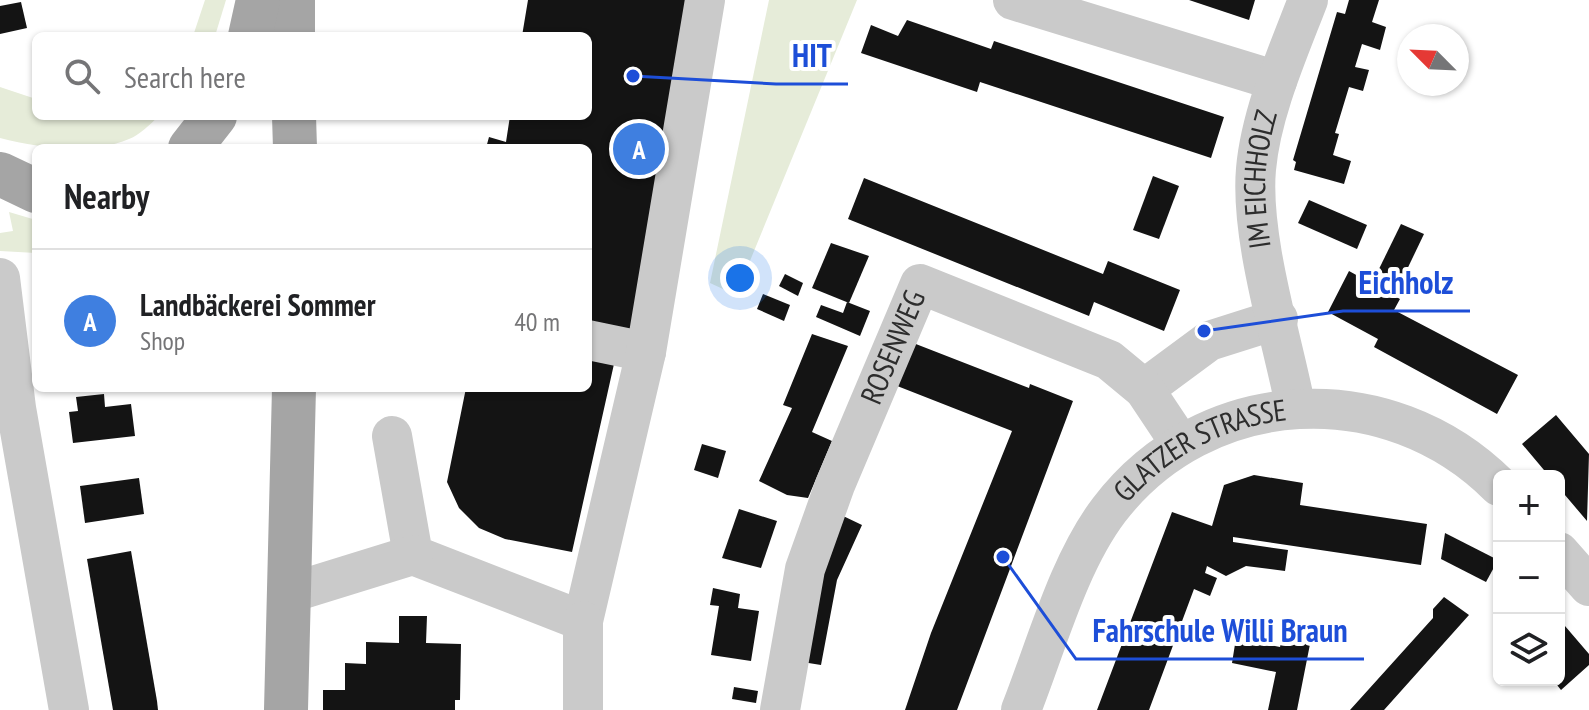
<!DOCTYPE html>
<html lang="en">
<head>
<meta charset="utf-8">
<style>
	:root { --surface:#fff; --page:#f2f2f2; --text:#202124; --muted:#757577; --line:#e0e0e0; --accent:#111827 }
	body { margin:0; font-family:"PT Sans Narrow",sans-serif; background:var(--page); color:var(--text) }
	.controls { position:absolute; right:24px; bottom:24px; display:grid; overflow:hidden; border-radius:12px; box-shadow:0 2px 6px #0004 }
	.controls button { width:72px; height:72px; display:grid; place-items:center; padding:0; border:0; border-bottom:2px solid var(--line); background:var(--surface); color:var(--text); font:40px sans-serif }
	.compass { position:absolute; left:1397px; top:24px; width:72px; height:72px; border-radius:50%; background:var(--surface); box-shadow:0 2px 6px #0004; rotate:294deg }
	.you { position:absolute; left:740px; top:278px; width:28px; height:28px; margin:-20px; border:6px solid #fff; border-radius:50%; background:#1a73e8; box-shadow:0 0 0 12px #1a73e833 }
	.badge { display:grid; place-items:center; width:52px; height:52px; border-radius:50%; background:var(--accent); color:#fff; font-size:26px; font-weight:700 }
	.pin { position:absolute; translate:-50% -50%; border:4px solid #fff; box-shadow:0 2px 8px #0006 }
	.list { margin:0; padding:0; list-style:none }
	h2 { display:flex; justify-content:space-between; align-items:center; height:104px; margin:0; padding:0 32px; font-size:34px }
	h2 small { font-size:26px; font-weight:400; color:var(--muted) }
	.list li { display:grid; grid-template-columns:52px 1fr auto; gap:24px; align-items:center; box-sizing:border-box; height:144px; padding:0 32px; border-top:2px solid var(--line) }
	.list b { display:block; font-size:30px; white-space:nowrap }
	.list p { margin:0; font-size:26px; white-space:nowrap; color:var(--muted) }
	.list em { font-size:26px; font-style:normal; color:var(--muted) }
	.icon { flex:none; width:44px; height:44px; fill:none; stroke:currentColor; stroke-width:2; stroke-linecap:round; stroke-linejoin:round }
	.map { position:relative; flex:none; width:1589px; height:710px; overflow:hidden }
	.search { position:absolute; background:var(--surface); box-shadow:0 2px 6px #0004; left:32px; top:32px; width:560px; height:88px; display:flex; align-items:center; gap:20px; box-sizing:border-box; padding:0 28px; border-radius:12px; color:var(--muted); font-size:30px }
	.panel { position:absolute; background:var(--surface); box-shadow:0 2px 6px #0004; left:32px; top:144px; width:560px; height:248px; border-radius:12px }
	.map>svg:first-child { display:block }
	.green { fill:#e6ecd9 }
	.building { fill:#141414 }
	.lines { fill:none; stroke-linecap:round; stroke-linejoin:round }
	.minor { stroke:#cacaca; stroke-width:40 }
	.major { stroke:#a5a5a5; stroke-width:44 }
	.labels { text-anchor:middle; stroke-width:8; stroke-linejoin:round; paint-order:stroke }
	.street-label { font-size:30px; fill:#2d2d2d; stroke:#fff }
	.leader { fill:none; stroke:#1d4ed8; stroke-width:3 }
	.callout-dot { fill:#1d4ed8; stroke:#fff; stroke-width:3 }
	.callout-label { font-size:32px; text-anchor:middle; font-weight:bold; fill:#1d4ed8; stroke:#fff; stroke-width:8; stroke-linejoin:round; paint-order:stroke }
</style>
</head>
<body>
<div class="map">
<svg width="1589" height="710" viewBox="0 0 1589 710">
	<rect width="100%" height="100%" fill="#fff"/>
	<g class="green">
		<polygon points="205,0 226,0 215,36 193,36"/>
		<polygon points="769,0 857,0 736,295 710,283"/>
		<path d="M0,87l36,12v17h47l12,4 9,-4h55c-9,8 -19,19 -30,23 -40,17 -88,9 -129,-1z"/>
		<polygon points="9,212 36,220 36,253 0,251 0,233 13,231"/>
	</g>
	<g class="building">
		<polygon points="528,0 692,0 630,334 588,325 588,148 486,148 489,137 506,142 510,116 588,116 588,36 522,36"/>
		<polygon points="1189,0 1255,0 1249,20"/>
		<polygon points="1349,0 1379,0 1372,22 1386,27 1380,50 1362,44 1355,67 1369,70 1363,91 1349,87 1335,133 1339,134 1333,155 1351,161 1344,184 1294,170 1296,162 1293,160 1337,12 1345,14"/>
		<polygon points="21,2 27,28 0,34 0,6"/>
		<polygon points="907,20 991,49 994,41 1224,117 1211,158 980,82 977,92 861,53 871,25 898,36"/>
		<polygon points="1153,176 1179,186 1159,239 1133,230"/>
		<polygon points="864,178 1103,274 1108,261 1180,290 1164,331 1094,302 1089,316 848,219"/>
		<polygon points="1309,200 1367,225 1357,249 1298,223"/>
		<polygon points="1401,224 1424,234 1401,282 1378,271"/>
		<polygon points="831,243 869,256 849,303 812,288"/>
		<polygon points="1349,271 1400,299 1394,310 1518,375 1497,414 1374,347 1378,339 1328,312"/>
		<polygon points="785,274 803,283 798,296 779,286"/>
		<polygon points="763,294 790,305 784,321 757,309"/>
		<polygon points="847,302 870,311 860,336 816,317 821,305 843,313"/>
		<polygon points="812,334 848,346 812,432 832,441 808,498 787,495 759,481 792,408 783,405"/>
		<polygon points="903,339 1029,388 1030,384 1073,401 957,710 905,710 931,633 1012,431 887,382"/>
		<polygon points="588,358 614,364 572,552 505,539 479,528 459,508 447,482 466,388 588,388"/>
		<polygon points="104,394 105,407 131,404 135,436 73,443 69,412 78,411 76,397"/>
		<polygon points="1556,415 1589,454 1587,521 1559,488 1559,476 1549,476 1522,444"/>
		<polygon points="702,444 726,451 718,478 694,470"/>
		<polygon points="1254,475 1303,483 1300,505 1427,524 1421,565 1233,537 1233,542 1288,550 1285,571 1246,566 1226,576 1207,566 1205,573 1217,578 1210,596 1194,589 1149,710 1097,710 1172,512 1212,526 1224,485"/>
		<polygon points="139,478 144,514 85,523 80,486"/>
		<polygon points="739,509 777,521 761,568 722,558"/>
		<polygon points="839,514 862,525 837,580 821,665 796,661"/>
		<polygon points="1445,533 1498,560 1486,582 1441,559"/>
		<polygon points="131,551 157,701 158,710 113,710 101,641 87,559"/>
		<polygon points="713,588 740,594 738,608 759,611 751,661 711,655 719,606 710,605"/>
		<polygon points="1444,597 1469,615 1384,710 1350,710 1433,618 1433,609"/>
		<polygon points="399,616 427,616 426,643 461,644 460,700 455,700 455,710 323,710 323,690 345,690 345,663 366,664 366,642 399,643"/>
		<polygon points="1559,619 1589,654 1589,665 1561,690 1553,680 1559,680"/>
		<polygon points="1285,629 1312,634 1297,710 1268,710 1276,672 1232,663 1236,638 1280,647"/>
		<polygon points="734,687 758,691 756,703 732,699"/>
	</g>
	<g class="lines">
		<g class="minor">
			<polyline points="1013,0 1277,81"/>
			<polyline points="0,278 16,408 69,710"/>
			<polyline points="588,340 646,352"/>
			<polyline points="1144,389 1209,341 1278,319"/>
			<path id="s1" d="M1296,409c-14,-71 -46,-171 -40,-240 5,-56 32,-117 52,-169"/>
			<polyline points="392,436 413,555 583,621 646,352 705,0"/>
			<polyline points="1559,552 1589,586"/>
			<polyline points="287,594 413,555"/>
			<polyline points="583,621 583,710"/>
			<path id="s2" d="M780,710l25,-141 30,-84 85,-201 189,76 35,29 36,54"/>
			<path id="s3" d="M1021,710c25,-63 47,-146 88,-200 96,-126 279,-135 390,-24"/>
		</g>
		<g class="major">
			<polyline points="293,0 293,36"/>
			<polyline points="250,36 258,0"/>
			<polyline points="294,116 295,148"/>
			<polyline points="190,148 215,116"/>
			<polyline points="0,174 36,191"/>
			<polyline points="286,710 294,388"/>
		</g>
	</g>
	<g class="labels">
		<g class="street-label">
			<text dy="10" stroke="none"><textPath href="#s1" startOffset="234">IM EICHHOLZ</textPath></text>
			<text dy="10" stroke="none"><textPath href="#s2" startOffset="382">ROSENWEG</textPath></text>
			<text dy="10" stroke="none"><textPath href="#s3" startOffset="332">GLATZER STRASSE</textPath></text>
		</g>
	</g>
	<path class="leader" d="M633 76L776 84H848M1204 331L1343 311H1470M1003 557L1076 659H1364"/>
	<g class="callout-dot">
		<circle cx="633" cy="76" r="8"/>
		<circle cx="1204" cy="331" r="8"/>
		<circle cx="1003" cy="557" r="8"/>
	</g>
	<g class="callout-label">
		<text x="812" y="67">HIT</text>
		<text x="1406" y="294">Eichholz</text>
		<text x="1220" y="642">Fahrschule Willi Braun</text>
	</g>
</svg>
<div class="controls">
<button>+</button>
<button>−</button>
<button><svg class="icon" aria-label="layers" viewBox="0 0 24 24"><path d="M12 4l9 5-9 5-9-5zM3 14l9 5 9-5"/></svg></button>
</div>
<svg class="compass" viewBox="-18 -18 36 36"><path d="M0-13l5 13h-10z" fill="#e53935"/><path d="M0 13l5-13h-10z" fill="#757577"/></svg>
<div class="you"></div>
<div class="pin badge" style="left:639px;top:149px;background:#3f7fe0">A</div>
<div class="search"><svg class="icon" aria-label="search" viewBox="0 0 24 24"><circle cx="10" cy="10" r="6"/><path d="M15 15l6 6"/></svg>Search here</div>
<section class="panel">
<h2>Nearby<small></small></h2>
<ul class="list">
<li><span class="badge" style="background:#3f7fe0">A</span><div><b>Landbäckerei Sommer</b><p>Shop</p></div><em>40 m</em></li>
</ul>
</section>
</div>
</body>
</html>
